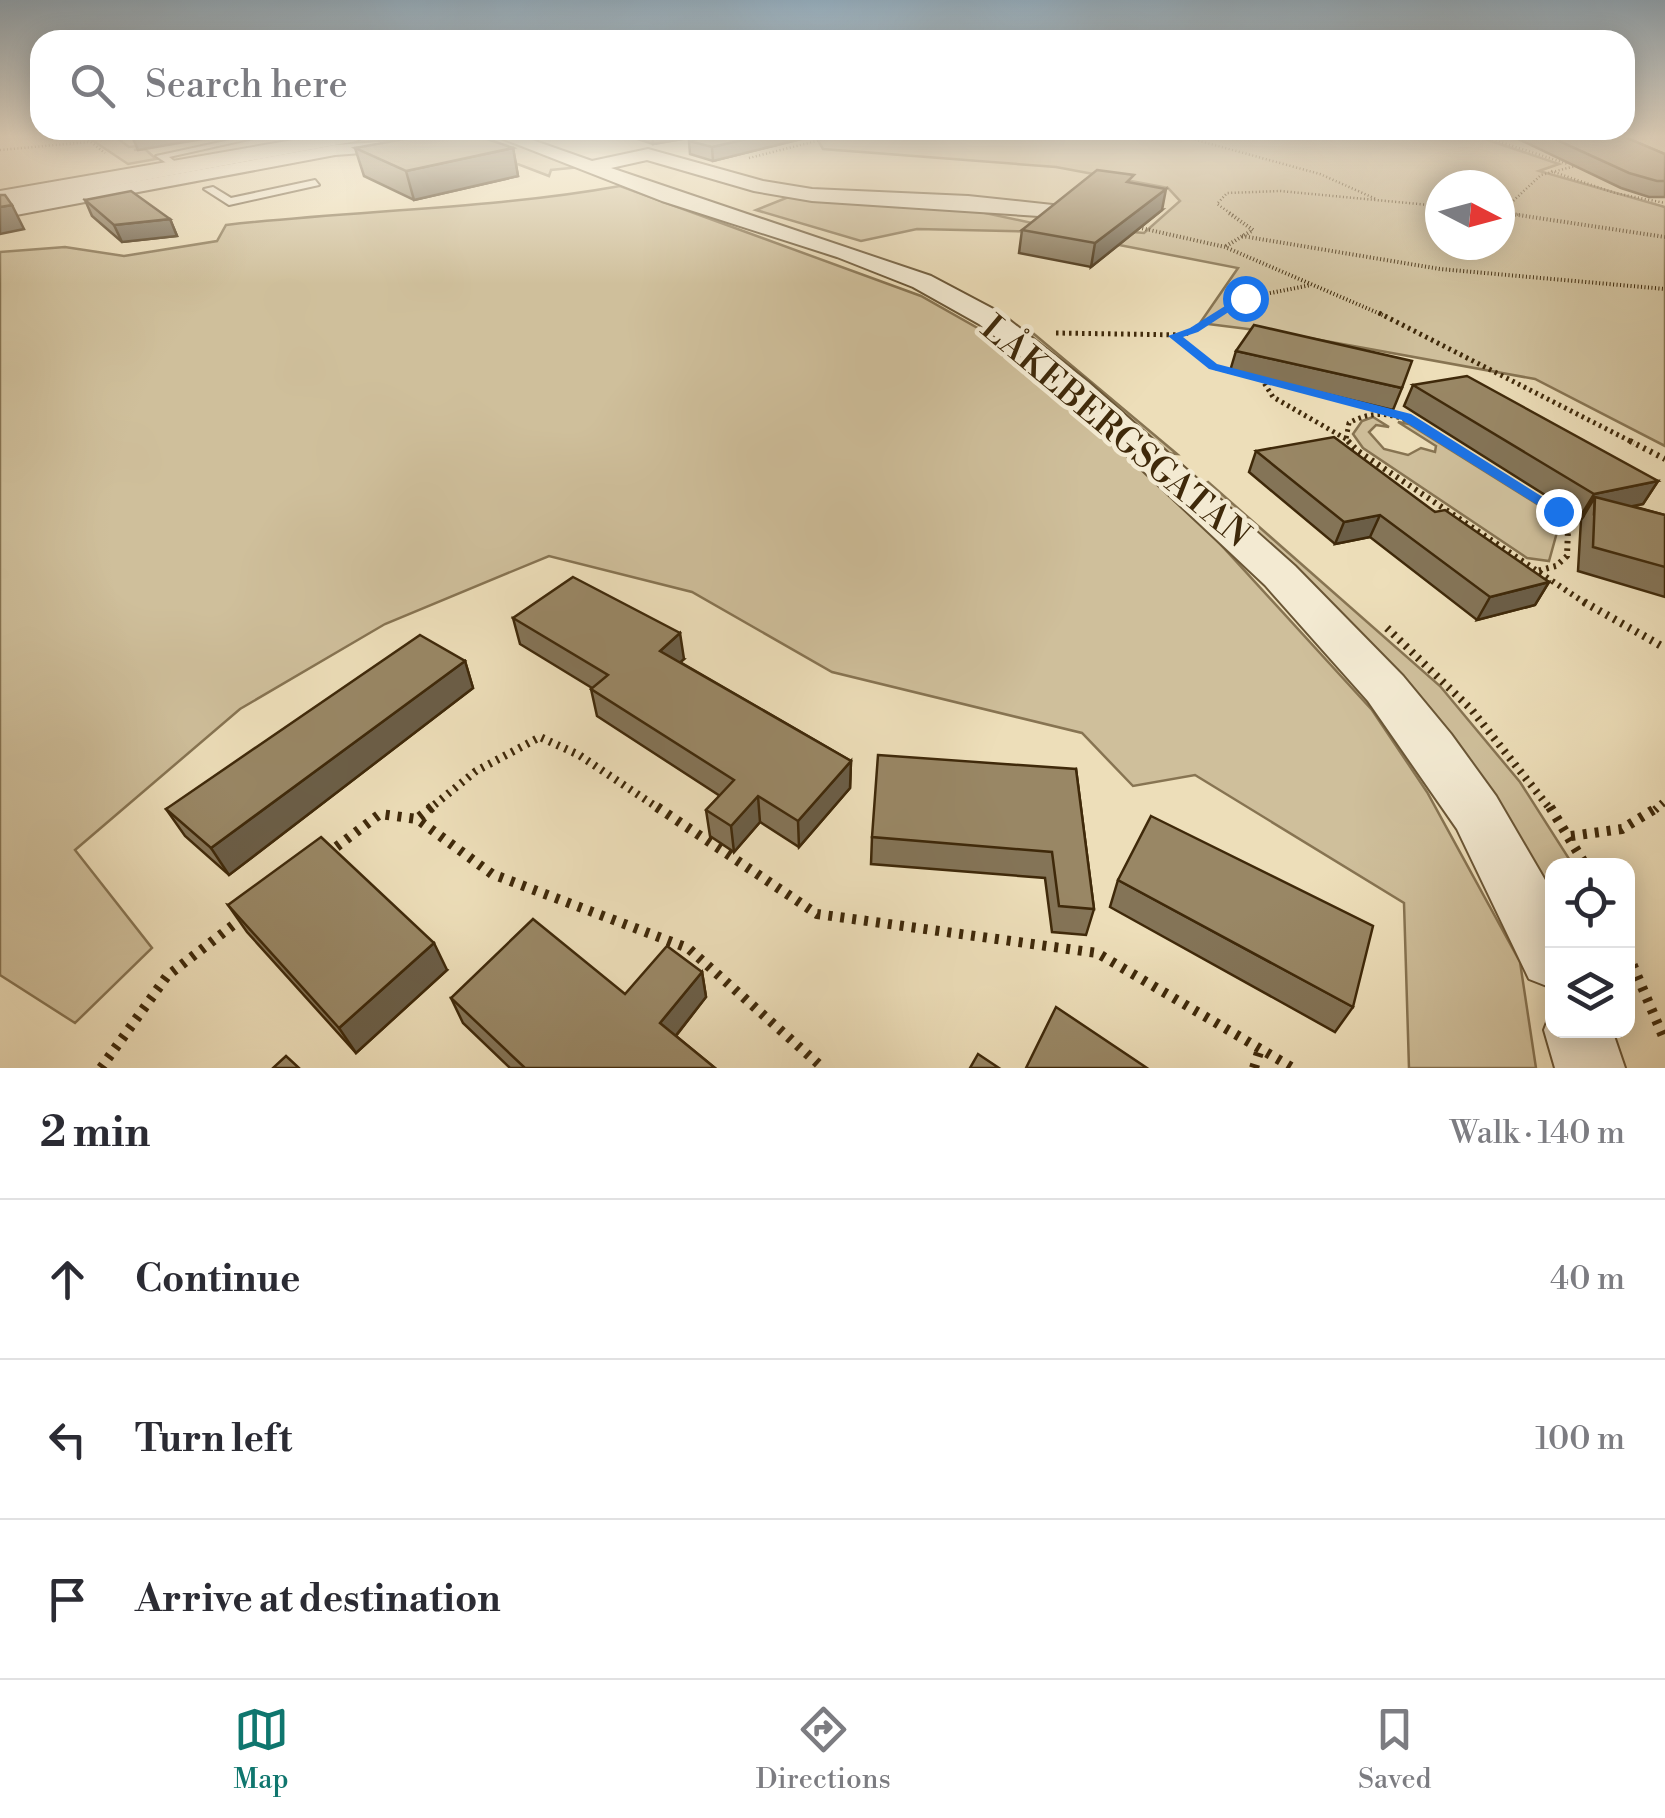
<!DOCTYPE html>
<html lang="en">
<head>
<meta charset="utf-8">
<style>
	:root { --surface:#fff; --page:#f2f2f3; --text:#2b2b33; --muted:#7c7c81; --line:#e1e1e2; --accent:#0f766e }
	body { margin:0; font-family:"Libre Bodoni",serif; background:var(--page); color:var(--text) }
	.controls { position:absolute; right:30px; bottom:30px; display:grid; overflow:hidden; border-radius:20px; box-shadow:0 5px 25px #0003 }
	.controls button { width:90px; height:90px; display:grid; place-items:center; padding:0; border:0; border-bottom:2px solid var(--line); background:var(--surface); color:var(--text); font:50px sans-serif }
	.compass { position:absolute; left:1425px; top:170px; width:90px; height:90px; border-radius:50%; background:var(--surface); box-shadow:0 5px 25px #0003; rotate:96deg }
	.stop { position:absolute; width:30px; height:30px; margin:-22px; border:8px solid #1a73e8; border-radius:50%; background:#fff }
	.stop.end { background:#1a73e8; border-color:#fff; box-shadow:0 2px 10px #0008 }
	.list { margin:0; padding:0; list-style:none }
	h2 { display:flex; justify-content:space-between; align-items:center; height:130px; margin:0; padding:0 40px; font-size:42px }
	h2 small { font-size:32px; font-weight:400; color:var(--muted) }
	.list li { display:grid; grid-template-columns:65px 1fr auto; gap:30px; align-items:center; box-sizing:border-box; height:160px; padding:0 40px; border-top:2px solid var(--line) }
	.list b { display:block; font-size:38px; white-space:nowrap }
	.list em { font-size:32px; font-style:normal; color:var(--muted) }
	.icon { flex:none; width:55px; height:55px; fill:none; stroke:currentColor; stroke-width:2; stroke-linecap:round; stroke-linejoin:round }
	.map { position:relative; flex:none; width:1665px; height:1068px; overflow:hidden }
	.search { position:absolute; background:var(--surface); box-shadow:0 5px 25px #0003; left:30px; right:30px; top:30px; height:110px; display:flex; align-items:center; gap:25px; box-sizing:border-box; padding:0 35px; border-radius:30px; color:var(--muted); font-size:38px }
	.sheet { height:610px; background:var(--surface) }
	nav { display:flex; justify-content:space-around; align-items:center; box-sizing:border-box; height:140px; border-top:2px solid var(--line); background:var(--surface); font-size:28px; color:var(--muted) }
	nav a { display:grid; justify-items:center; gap:5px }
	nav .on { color:var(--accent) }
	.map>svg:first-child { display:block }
	.green { fill:#cfbf9b; stroke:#877452; stroke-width:2.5; fill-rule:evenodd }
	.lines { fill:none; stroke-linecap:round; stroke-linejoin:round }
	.service-casing { stroke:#6a5636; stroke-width:4 }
	.minor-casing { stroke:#6a5636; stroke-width:4 }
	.tertiary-casing { stroke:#6a5636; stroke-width:4 }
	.path-far5 { stroke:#3f290a; stroke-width:2.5; stroke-dasharray:1 2.5; stroke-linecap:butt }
	.path-far4 { stroke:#3f290a; stroke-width:4; stroke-dasharray:1 2.5; stroke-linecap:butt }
	.path-far3 { stroke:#3f290a; stroke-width:5; stroke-dasharray:2.5 4; stroke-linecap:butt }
	.path-far2 { stroke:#3f290a; stroke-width:6; stroke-dasharray:2.5 5; stroke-linecap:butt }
	.path-far1 { stroke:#3f290a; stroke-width:8; stroke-dasharray:2.5 6; stroke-linecap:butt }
	.path { stroke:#3f290a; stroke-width:10; stroke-dasharray:4 8; stroke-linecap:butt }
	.service { fill:#f3ead2; fill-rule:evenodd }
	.minor { fill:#f3ead2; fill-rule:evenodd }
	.tertiary { fill:#f3ead2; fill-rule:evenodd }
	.wall { fill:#847457; stroke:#3f290a; stroke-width:2.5 }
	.shaded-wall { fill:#6b5e47; stroke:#3f290a; stroke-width:2.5 }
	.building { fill:#998765; stroke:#3f290a; stroke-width:2.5 }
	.route { fill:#1a73e8 }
	.labels { text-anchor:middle; stroke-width:9; stroke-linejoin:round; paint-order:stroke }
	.street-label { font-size:35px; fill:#3f290a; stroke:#f3ead2 }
</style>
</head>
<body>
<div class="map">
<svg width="1665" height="1068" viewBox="0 0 1665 1068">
	<rect width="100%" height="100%" fill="#eddeb9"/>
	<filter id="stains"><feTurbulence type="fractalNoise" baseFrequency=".002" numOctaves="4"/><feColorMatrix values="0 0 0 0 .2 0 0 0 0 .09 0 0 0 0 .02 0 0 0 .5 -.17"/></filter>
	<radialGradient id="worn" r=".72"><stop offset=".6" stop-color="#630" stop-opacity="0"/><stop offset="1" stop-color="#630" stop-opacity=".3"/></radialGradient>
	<g class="green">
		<polygon points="99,135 133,135 117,138 129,147 148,145 134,150 145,149 156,159 128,164 92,140"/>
		<path d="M815,135h658l86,29 -20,7 126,36v239l-130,-67 -248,-45 -87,-11 38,-55 -186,-36 -135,-3 -56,12 -105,-31 35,-14 166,11 75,16 112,10 36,-32 -12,-13 -112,-21 -233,-18zM1440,185h60v60h-60z"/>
		<polygon points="485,137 504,139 580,167 551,170 549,176 486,152 472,139"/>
		<path d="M620,186l301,110 83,47 166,146 202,221 55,82 93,170 16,106h-127l-5,-165 -209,-128 -62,11 -51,-53 -250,-61 -140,-80 -143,-36 -164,68 -145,85 -165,141 77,98 -77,75 -75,-48v-723l65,-5 59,9 93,-15 9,-16c131,-15 267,-16 394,-39z"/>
		<polygon points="1034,334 1177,454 1164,453 1025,337"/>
		<polygon points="1373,417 1389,427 1376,425 1369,432 1384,449 1408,455 1421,448 1435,452 1436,446 1398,422 1409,424 1550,512 1559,525 1549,561 1527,558 1363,448 1353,434 1362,421"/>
		<polygon points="1208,482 1440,686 1520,782 1573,865 1552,866 1552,919 1527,871 1201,486"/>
	</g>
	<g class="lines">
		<defs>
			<g id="service">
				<polygon points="253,135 267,135 169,157 182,167 177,170 156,156"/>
				<polygon points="315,180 319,185 229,205 204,189 213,187 231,198"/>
			</g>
			<g id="minor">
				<polygon points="493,135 518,135 592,161 648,149 763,181 812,189 968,196 1062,206 1062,216 1054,217 812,201 754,191 647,160 611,168 931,276 999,312 1088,382 1295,566 1403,676 1451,734 1496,796 1552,892 1552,988 1529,979 1457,829 1368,701 1265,585 1023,358 979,324 913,287 837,257 662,201"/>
				<polygon points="410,140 419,145 416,149 335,155 0,218 0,206 335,145"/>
				<polygon points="1552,1009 1552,1030 1612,1030 1625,1068 1555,1068 1544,1030"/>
			</g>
			<polygon id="tertiary" points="322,135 367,135 356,141 0,207 0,191"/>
		</defs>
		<use href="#service" class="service-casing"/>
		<use href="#minor" class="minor-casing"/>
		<use href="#tertiary" class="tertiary-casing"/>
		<g class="path-far5">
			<polyline points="95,135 87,139 105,153"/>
			<polyline points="1178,135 1320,174 1376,199"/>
			<polyline points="1479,135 1568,164"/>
			<polyline points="0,150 88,142"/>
			<polyline points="749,158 840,135"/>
			<polyline points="1551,171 1615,193 1665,203"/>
			<polyline points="1500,204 1512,202 1541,175 1579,165"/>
			<polyline points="1500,212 1521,215"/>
			<polyline points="1233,215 1217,204 1227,193 1280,191 1440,206"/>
		</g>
		<g class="path-far4">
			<polyline points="1505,213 1665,237"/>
			<polyline points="1132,226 1225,247 1385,316"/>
			<polyline points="1242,236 1440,269 1665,289"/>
			<polyline points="1226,246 1253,230 1229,213"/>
			<polyline points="1216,316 1245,298 1311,285"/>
		</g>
		<g class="path-far3">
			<polyline points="1379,313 1634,443"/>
			<polyline points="1056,333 1184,335 1220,313"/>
			<polyline points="1174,336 1213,367 1380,410"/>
			<polyline points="1261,378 1273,397 1346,439"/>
			<path d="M1350,443l-4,-4 3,-16c36,-21 69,1 100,20"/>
		</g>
		<g class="path-far2">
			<polyline points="1348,441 1357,450"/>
			<polyline points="1445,441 1557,511 1568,530 1567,556 1556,566 1537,571"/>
			<polyline points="1630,441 1665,459"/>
			<polyline points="1344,451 1358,451 1588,605"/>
		</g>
		<g class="path-far1">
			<polyline points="1584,602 1665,648"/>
			<polyline points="1387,628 1471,709 1551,810"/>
			<polyline points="428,810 476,771 540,737 579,755 661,810"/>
			<polyline points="1655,810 1665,801"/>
		</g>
		<g class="path">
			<polyline points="432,807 417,819 492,874 688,948 823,1068"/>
			<polyline points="657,807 817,914 1097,953 1293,1068"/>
			<polyline points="1550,807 1586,866"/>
			<polyline points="1571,836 1622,829 1658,807"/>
			<polyline points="327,854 380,814 417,819"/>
			<polyline points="1628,954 1665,1041"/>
			<polyline points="101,1068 167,976 245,916"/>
			<polyline points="1254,1068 1260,1049"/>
		</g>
		<use href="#service" class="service"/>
		<use href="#minor" class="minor"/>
		<use href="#tertiary" class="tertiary"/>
	</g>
	<g class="wall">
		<polygon points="625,135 706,135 653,144"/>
		<polygon points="713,135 801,135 801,139 713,161 690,154 689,141"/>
		<polygon points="1510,135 1620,135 1665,154 1665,197 1649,197 1621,188"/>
		<polygon points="355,148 513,148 518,176 414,200 364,176"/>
		<polygon points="85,200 170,219 177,236 122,242 92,216"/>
		<polygon points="1162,210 1091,267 1019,253 1022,230"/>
		<polygon points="1236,351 1402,388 1393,410 1230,371"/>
		<polygon points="1413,385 1658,481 1643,504 1632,506 1665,515 1665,597 1578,571 1581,520 1583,517 1580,517 1404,406"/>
		<polygon points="1256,451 1435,512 1549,582 1535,605 1477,620 1370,537 1335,544 1249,472"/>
		<polygon points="513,618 684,659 680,662 851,761 850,788 799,847 760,822 734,852 710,836 706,810 720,796 597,716 591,689 592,688 520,644"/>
		<polygon points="465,661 473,688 229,875 185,836 166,809"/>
		<polygon points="1076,769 1094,909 1086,935 1052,932 1045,878 871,864 872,837"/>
		<polygon points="1118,880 1353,1007 1335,1032 1110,907"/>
		<polygon points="228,905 447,970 356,1053 247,932"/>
		<polygon points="702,972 706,997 676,1036 715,1068 510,1068 463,1023 451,998 625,994"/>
	</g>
	<g class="shaded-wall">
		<polygon points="141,135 225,135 138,150 132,136"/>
		<polygon points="652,135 706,135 653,144"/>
		<polygon points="764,135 801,135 801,139 713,161 712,147"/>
		<polygon points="513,148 518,176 414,200 406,171"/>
		<polygon points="1166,189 1162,210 1091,267 1095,243"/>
		<polygon points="12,205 24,229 0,234 0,207"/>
		<polygon points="170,219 177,236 122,242 114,225"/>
		<polygon points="1658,481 1643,504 1594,514 1595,497 1583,517 1580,517 1594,494"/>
		<polygon points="1380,515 1370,537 1335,544 1344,522"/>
		<polygon points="1549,582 1535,605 1477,620 1490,597"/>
		<polygon points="680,633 684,659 664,677 660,651"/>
		<polygon points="465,661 473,688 229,875 211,848"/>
		<polygon points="851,761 850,788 799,847 798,821"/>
		<polygon points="758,796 760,822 734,852 731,826"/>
		<polygon points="434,943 447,970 356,1053 339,1028"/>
		<polygon points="702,972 706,997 666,1048 660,1023"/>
	</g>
	<g class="building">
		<polygon points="426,135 476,135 513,148 406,171 355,148"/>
		<polygon points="713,135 764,135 712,147 689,141"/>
		<polygon points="1546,135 1620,135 1665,154 1665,181 1657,181 1629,173"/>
		<polygon points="1097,170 1134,175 1127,182 1166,189 1095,243 1022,230"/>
		<polygon points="131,191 170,219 114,225 85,200"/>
		<polygon points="0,195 5,195 12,205 0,207"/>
		<polygon points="1254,325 1412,361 1402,388 1236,351"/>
		<polygon points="1467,376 1658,481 1594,494 1413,385"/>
		<polygon points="1334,437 1435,512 1445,510 1549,582 1490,597 1380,515 1344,522 1256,451"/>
		<polygon points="1595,497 1665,515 1665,567 1593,547"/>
		<polygon points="573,577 680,633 660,651 851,761 798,821 758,796 731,826 706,810 734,780 591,689 608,675 513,618"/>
		<polygon points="420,635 465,661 211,848 166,809"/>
		<polygon points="878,755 1076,769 1094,909 1059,906 1052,852 872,837"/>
		<polygon points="1151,816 1373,926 1353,1007 1118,880"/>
		<polygon points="321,837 434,943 339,1028 228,905"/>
		<polygon points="533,919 625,994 667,946 702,972 660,1023 715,1068 525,1068 451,998"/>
		<polygon points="1056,1007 1147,1068 1026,1068"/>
		<polygon points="978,1054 999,1068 970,1068"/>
		<polygon points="286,1056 299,1068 273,1068"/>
	</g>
	<linearGradient id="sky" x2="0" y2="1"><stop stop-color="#92acbe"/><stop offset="0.48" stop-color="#f7f0e0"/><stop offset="1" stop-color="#f7f0e0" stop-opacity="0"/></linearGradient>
	<rect width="1665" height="284" fill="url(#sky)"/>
	<polygon class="route" points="1241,296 1250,298 1198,332 1183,337 1217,364 1411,414 1565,511 1552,514 1402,420 1209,369 1168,336 1190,328"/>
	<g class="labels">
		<g class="street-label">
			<text transform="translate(1116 431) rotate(40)" y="12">LÅKEBERGSGATAN</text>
		</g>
	</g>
	<rect width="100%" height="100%" filter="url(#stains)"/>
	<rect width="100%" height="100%" fill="url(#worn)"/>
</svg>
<div class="controls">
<button><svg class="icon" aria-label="locate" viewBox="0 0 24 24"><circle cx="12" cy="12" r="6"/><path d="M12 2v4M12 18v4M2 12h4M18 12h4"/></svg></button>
<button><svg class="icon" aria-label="layers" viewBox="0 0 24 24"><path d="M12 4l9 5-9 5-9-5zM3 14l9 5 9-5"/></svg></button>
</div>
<svg class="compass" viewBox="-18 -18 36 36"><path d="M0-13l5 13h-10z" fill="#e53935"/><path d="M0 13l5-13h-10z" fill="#7c7c81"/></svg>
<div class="stop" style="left:1245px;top:298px"></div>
<div class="stop end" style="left:1558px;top:511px"></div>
<div class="search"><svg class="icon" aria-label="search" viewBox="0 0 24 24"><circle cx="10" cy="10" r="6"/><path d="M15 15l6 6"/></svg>Search here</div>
</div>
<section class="sheet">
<h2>2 min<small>Walk · 140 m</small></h2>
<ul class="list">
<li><svg class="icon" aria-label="ahead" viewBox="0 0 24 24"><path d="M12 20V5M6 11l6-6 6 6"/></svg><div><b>Continue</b></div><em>40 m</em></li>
<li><svg class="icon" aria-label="left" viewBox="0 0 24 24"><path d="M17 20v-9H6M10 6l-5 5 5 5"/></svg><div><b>Turn left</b></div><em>100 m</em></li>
<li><svg class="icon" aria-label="arrive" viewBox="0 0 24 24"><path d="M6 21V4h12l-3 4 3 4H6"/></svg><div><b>Arrive at destination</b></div></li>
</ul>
</section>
<nav>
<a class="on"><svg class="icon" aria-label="map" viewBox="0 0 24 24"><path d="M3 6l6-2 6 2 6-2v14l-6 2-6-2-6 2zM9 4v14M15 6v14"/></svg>Map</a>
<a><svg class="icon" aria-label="directions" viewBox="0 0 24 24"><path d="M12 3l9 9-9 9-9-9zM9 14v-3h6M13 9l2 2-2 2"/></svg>Directions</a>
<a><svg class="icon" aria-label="saved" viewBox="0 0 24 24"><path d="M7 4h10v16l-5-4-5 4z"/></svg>Saved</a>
</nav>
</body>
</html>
